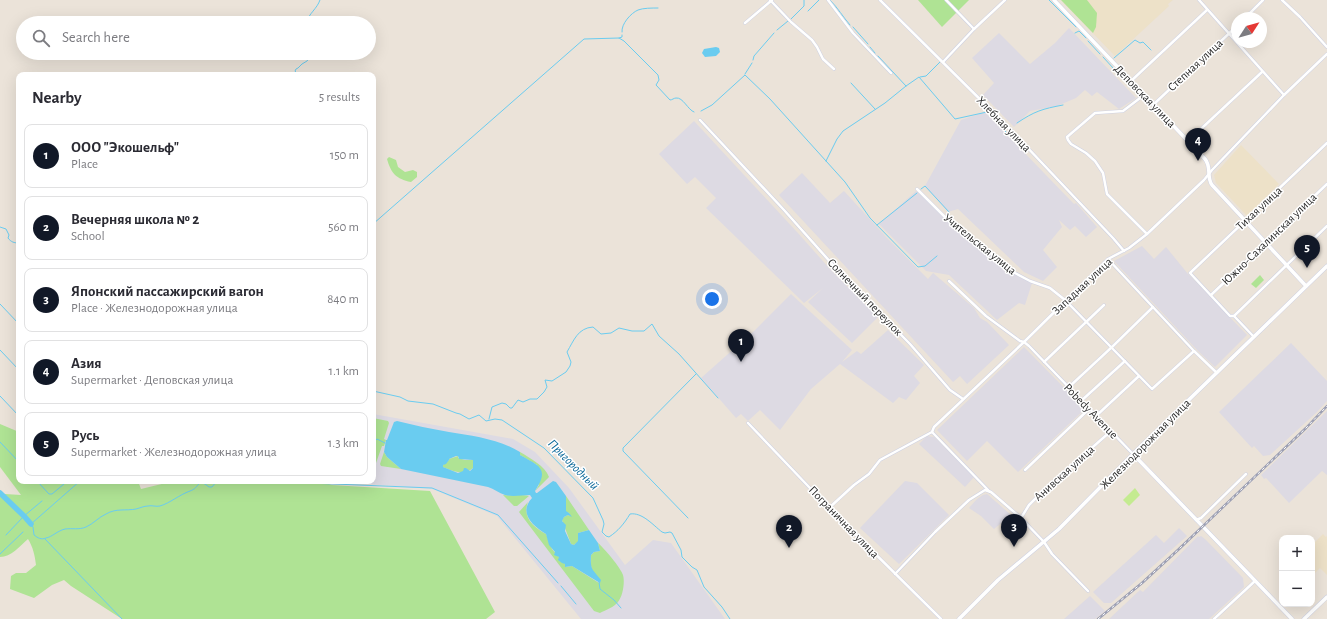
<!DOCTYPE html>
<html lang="en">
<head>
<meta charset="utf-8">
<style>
	:root { --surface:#fff; --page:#f2f2f3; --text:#2b2b33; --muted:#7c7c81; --line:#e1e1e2; --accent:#111827 }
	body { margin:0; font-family:"Alegreya Sans",sans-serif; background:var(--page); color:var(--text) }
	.controls { position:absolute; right:12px; bottom:12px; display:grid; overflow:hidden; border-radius:8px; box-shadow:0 4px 16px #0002 }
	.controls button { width:36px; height:36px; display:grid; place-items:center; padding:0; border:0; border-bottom:1px solid var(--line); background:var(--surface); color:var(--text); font:20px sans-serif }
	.compass { position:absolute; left:1231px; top:12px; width:36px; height:36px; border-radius:50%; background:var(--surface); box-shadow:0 4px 16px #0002; rotate:54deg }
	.you { position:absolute; left:712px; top:299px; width:14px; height:14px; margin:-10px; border:3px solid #fff; border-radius:50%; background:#1a73e8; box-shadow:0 0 0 6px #1a73e833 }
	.badge { display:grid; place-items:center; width:26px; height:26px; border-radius:50%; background:var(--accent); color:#fff; font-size:13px; font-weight:700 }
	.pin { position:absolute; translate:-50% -33px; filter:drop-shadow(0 1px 2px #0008) }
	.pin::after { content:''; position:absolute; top:21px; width:14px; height:12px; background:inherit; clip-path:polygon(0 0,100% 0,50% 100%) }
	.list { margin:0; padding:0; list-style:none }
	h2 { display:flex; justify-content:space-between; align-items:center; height:52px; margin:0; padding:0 16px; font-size:17px }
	h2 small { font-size:13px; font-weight:400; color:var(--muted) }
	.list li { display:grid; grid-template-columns:26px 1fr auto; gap:12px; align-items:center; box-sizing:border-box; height:64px; margin:0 8px 8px; padding:0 8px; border:1px solid var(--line); border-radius:8px }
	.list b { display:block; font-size:15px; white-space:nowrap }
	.list p { margin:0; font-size:13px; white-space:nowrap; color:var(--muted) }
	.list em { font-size:13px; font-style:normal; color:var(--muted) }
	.icon { flex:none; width:22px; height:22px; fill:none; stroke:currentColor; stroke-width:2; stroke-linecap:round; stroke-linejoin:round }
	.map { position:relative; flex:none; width:1327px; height:619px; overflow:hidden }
	.search { position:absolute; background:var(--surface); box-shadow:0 4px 16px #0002; left:16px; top:16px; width:360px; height:44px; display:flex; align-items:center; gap:10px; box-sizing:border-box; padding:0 14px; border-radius:22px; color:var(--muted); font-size:15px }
	.panel { position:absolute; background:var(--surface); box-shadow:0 4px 16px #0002; left:16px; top:72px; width:360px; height:412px; border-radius:8px }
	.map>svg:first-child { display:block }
	.industrial { fill:#dddae3 }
	.education { fill:#ede1c8 }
	.green { fill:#afe394 }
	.pitch { fill:#c4eb90 }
	.water { fill:#6accf0; fill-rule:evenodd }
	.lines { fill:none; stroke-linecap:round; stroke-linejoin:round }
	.stream { stroke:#6accf0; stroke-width:1 }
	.river { stroke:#6accf0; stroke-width:5.5 }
	.street-casing { stroke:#cfd2e2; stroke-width:3.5 }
	.secondary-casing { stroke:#cfd2e2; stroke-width:4.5 }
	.street { stroke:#fff; stroke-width:2.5 }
	.secondary { stroke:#fff; stroke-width:3.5 }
	.rail-casing { stroke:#9c9fb3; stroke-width:2.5 }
	.rail { stroke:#fff; stroke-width:1; stroke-dasharray:3; stroke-linecap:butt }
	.labels { text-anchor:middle; stroke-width:3; stroke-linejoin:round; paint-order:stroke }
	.street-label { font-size:12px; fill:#282828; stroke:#fff }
	.water-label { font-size:13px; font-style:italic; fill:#0b6899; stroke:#fff }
</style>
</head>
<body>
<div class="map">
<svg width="1327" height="619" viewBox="0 0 1327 619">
	<rect width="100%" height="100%" fill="#ebe3d9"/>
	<g class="industrial">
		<polygon points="1069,28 1136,98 1119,109 1097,92 1092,96 1085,90 1076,98 1057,106 1030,111 1014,127 983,95 994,83 972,58 999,33 1030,64 1055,43"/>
		<polygon points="985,112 1074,204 1076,203 1097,227 1086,237 1075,226 1070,230 1059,220 1062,227 1043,250 1057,267 1043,281 1024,272 958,209 948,212 925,186 961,120"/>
		<polygon points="694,121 797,232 830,269 878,317 852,343 808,302 823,288 804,303 706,208 716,198 695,177 687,184 659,154"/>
		<polygon points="802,173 830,203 844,191 886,237 928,279 933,273 974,308 980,318 987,322 1009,345 967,384 960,376 953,382 779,195"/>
		<polygon points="916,191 988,252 1010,272 1032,283 1025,305 1019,303 997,320 949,275 926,271 879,224"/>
		<polygon points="1142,246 1154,259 1166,247 1188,274 1247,335 1215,367 1198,351 1114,261"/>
		<polygon points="791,294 852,350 842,362 857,351 861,354 888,330 924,365 914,376 920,383 906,400 899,397 893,403 840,364 811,389 780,430 760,410 748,421 741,414 736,418 701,378 754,331"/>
		<polygon points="1291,343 1327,381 1327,401 1317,412 1270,455 1263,456 1254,446 1252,448 1219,412"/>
		<polygon points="1024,347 1085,409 1018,472 987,441 967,461 937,430"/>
		<polygon points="1327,411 1327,475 1322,471 1289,503 1266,478 1264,479 1261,475"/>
		<polygon points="373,414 513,439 535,452 569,488 625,565 653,540 671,543 725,619 581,619 497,516 432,489 327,481 373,481"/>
		<polygon points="927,436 934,437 974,477 965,487 919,444"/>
		<polygon points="905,481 917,483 949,515 899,564 860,528"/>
		<polygon points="987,494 1011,515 994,529 981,516 969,508 977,499 983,495"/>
		<polygon points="1179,528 1187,536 1111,603 1104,603 1093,592 1156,535 1164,543"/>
		<polygon points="1198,536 1199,537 1201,536 1206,540 1243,578 1244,587 1209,619 1109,619 1140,590 1143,592"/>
		<polygon points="1090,596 1105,611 1095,619 1064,619"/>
	</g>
	<g class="education">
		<polygon points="1061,0 1173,0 1168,4 1169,6 1115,56"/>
		<polygon points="1241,145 1279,184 1247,216 1216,183 1214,175"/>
		<polygon points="1323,534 1326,537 1327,536 1327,575 1320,568 1312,576 1312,545"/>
	</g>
	<g class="green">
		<polygon points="918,0 969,0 942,27"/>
		<polygon points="1061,0 1087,0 1097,13 1096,27 1093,33"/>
		<path d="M389,157l7,3 2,7 7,5 8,-2 4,2v5l-6,5c-15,-3 -20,-9 -24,-23z"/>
		<polygon points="1260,275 1264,280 1256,288 1251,284"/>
		<polygon points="373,418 388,421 389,423 384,439 386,440 384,446 382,446 376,463 374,464"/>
		<path d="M0,424l19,8v49h119l3,8 33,-8h94l32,2c8,-5 24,-1 32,2l98,6 65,121 -9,7h-364l-51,-33 -7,-6 -12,5 -18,13 -24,-9 1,-13 5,-3h10l10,-8c-1,-9 -3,-18 -8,-26 -8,7 -17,18 -28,18v-61l5,-2 16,1 -21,-28z"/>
		<polygon points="384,452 387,457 401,469 381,466 380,464"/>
		<path d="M520,452c10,6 25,14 29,25l-14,14 4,-6 -2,-20 -17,-10z"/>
		<path d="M458,456v2l7,2h9l-1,8c-9,8 -21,3 -30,-1v-2l6,-5v-1z"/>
		<path d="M503,495c9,1 17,-1 26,1l-12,10h-3z"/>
		<polygon points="566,496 589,530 578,533 579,541 574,545 571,544 562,520 564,517 568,515 570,516 569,513 566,512"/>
		<path d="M528,502c-6,16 6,25 18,32l6,15 13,15v3l7,-1 27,17c-1,-9 -2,-5 -6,-11 -3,-5 -2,-11 -2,-17l3,-3 6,-1 -2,-8c6,5 23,25 25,32 2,7 0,21 -5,27 -4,5 -12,8 -18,11l-6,-2 -75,-99z"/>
	</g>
	<polygon class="pitch" points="1135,488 1140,495 1129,506 1123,500"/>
	<g class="water">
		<polygon points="716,47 719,48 720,52 716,56 705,57 702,53 704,49"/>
		<path d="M397,421c17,4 34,8 52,11 24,4 50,7 71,20v3c19,11 30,13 15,36l1,2h1l16,-12 3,1 10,14v15l3,2 3,4 -4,-2 -4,2 -2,4 4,4 -1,6 6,13 3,1 4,-4v-8l11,-3 9,13 2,8 -6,1 -3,3c-1,16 2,14 10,25l-1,3 -28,-17 -7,1v-3l-3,-1 -4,-3 1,-3 -5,-2 1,-3 -6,-7 -3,-11c-13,-8 -28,-21 -14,-36l-2,-3c-7,0 -18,2 -25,0 -6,-2 -11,-6 -17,-8l-87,-18 -14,-12 -3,-5 2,-12h1l7,-18zM456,456h2l1,3 14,1v8l-3,3 -4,-3h-2l-1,3 -5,2 -15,-6v-2l3,-1 3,-4v-1z"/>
	</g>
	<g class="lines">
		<g class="stream">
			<path d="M830,0c8,8 13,17 20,25"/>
			<polyline points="1049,0 1076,27"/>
			<polyline points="808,11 819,0"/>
			<polyline points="791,19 804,6 804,0"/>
			<path d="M306,23c3,-10 11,-14 14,-23"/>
			<polyline points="853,27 868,44"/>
			<polyline points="777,30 788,21"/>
			<path d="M622,32c-1,-8 9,-19 16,-22 5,-2 14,-2 20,-2"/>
			<polyline points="1075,33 1079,31 1086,38"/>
			<polyline points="619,38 622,37 622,35"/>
			<polyline points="1088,41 1100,54"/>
			<polyline points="870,47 875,53"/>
			<polyline points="878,56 906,86"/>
			<polyline points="1103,57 1124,80"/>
			<polyline points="1114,58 1135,40 1140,43 1143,42 1151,50"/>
			<polyline points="753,60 754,56 774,33"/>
			<polyline points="745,74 752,63"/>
			<polyline points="298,75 295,71 296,69 298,68 302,64 307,61 311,56 319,53"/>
			<polyline points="920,77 926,76 940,62"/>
			<polyline points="851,83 875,109"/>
			<polyline points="701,111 712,105 745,75 770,99 845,182 870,218 918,267 925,266 937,256"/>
			<path d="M1017,123c18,-12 25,-14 46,-18"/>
			<polyline points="826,161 837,139 843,131 885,103 906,86 919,77 955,119 987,112 1006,132"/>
			<polyline points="921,189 925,186 949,212"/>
			<path d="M373,224l211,-185 35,-1 5,3 34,34 1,5 -3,5 14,15c2,0 4,-2 6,-2 7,-1 12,12 18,14"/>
			<polyline points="877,225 917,193"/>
			<path d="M0,227l6,2 3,6 -1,3c3,4 6,5 11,5"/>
			<polyline points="0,304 19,324"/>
			<polyline points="0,350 19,370"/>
			<path d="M373,391l27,6 8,4 25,3 23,9 4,1 9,5 10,-4 7,6 9,-2 7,1 42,28 49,50 10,22 1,4 -2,8 4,4 3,1c9,-6 15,-13 21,-23 12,-2 23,11 32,18l3,1 5,-1 2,1 9,17 1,7 10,10 5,3 7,17 18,20 8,12"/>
			<polyline points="0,396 19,416"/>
			<path d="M489,419l3,-12 10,-4 4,1 4,4h2l6,-8 5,2 7,-3h7l7,-7 3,-5 -2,-7 7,1 14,-9 4,-6 1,-4 -4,-10c7,-12 11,-24 26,-25l8,7 10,-1 8,-5 13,3h12l8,-7 7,12 20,18 39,44"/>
			<polyline points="0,442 19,462"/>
			<polyline points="373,442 377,439 385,443"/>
			<polyline points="37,481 49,494 52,494 64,484"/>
			<path d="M80,481l-49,43 2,3 1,8c4,3 7,5 12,3 6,-1 11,-7 19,-9 7,-1 14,1 21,-2 7,-3 13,-10 20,-13 10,-6 20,-3 30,-5 4,-1 8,-3 12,-3 4,-1 8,1 12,0 10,-3 19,-11 30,-15 10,-3 7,-14 19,-4h3l5,-6"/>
			<polyline points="260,481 432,488 498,515 558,583"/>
			<polyline points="688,518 623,451 623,448 696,374"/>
			<polyline points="6,535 24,516 42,501"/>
			<polyline points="45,539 122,619"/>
			<polyline points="0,554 23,532"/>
			<polyline points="599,582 600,589 614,600 621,608"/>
			<polyline points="561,586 576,604"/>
		</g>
		<polyline class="river" points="0,493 24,516 31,524"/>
		<defs>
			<g id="street">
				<polyline points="770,0 791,22 812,40 817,47 823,59 834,69"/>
				<polyline points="828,0 853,33 891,73"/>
				<polyline points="880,0 1007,126 1113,238 1124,251"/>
				<polyline points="946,0 974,29"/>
				<polyline points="1199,0 1284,95"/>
				<polyline points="1282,0 1300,17 1327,47"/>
				<polyline points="1245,18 1263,0"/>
				<polyline points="745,23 772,0"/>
				<polyline points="943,62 974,29 1005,0"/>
				<polyline points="1131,81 1207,10"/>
				<polyline points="1144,95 1123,111 1095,113 1067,137 1068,140 1071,144 1086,153 1095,161 1103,173 1107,194 1147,234"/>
				<polyline points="1154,104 1237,26"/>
				<polyline points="700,120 784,210 833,265 910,344 950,390 963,399"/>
				<polyline points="1188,141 1262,72"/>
				<polyline points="917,189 954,226 986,249 1013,272 1030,281 1050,288 1065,300 1152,389 1194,351"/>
				<polyline points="1108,259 1194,351 1217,373"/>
				<polyline points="949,281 986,316 1020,341 1024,342 1029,346 1133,454"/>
				<polyline points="1211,295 1327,184"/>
				<polyline points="1234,316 1327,226"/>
				<polyline points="1254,337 1234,316 1230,316 1190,273 1327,143"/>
				<polyline points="1044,362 1104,305"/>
				<polyline points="1069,387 1112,347 1153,307"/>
				<polyline points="1081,401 1125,361"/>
				<polyline points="1096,416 1139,376"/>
				<polyline points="748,423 829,508 941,619"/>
				<polyline points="932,432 990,492"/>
				<polyline points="1025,470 1089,409"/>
				<polyline points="829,508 854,485 869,474 880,460 932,432 934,427 1024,342 1108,259 1129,248 1147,234 1204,180 1212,170 1284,95 1327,54"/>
				<polyline points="1021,518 1029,505 1044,490 1111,431"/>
				<polyline points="1196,520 1201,518 1246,474"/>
				<polyline points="895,574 935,532 969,500 985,490 991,492 1021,518 1044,542 1052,554 1088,591"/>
				<polyline points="1214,619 1255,581"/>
			</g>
			<g id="secondary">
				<path d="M1054,0l151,159c7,8 1,18 7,26l94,101"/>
				<polyline points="1133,454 1292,619"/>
				<polyline points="959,619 998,580 1059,529 1138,449 1327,266"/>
				<polyline points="1304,619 1327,597"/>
			</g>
		</defs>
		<use href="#street" class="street-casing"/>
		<use href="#secondary" class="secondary-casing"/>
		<use href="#street" class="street"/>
		<use href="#secondary" class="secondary"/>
		<defs>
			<polyline id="rail" points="1098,619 1142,583 1179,549 1306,428 1327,406"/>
		</defs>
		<use href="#rail" class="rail-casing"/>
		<use href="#rail" class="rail"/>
	</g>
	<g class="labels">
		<g class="street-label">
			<text transform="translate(1195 65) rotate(-43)" y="4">Степная улица</text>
			<text transform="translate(1145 96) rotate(46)" y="4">Деповская улица</text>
			<text transform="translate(1004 124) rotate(46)" y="4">Хлебная улица</text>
			<text transform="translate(1259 208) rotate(-43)" y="4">Тихая улица</text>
			<text transform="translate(1269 239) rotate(-44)" y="4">Южно-Сахалинская улица</text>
			<text transform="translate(980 244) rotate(39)" y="4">Учительская улица</text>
			<text transform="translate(1082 286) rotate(-43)" y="4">Западная улица</text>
			<text transform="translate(865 297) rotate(46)" y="4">Солнечный переулок</text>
			<text transform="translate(1091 411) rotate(46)" y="4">Pobedy Avenue</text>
			<text transform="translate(1145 444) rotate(-45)" y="4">Железнодорожная улица</text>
			<text transform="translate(1064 473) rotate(-42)" y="4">Анивская улица</text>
			<text transform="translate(844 522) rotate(46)" y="4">Пограничная улица</text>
		</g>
		<g class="water-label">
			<text transform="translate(574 464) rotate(45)" y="5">Пригородный</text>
		</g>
	</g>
</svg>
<div class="controls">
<button>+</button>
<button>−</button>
</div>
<svg class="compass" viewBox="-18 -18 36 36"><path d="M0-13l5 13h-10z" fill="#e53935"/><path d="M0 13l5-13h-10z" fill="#7c7c81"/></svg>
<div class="you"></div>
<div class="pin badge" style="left:741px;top:362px">1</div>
<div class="pin badge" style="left:789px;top:548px">2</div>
<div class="pin badge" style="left:1014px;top:547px">3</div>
<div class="pin badge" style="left:1198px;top:161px">4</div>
<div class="pin badge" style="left:1307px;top:268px">5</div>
<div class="search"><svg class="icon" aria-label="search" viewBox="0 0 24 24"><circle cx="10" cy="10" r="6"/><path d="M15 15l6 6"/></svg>Search here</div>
<section class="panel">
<h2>Nearby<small>5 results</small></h2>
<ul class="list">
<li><span class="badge">1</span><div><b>ООО &quot;Экошельф&quot;</b><p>Place</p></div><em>150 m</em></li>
<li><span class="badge">2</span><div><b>Вечерняя школа № 2</b><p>School</p></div><em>560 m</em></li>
<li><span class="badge">3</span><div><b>Японский пассажирский вагон</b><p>Place · Железнодорожная улица</p></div><em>840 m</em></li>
<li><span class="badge">4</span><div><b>Азия</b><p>Supermarket · Деповская улица</p></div><em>1.1 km</em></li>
<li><span class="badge">5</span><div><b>Русь</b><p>Supermarket · Железнодорожная улица</p></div><em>1.3 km</em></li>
</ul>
</section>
</div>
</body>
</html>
